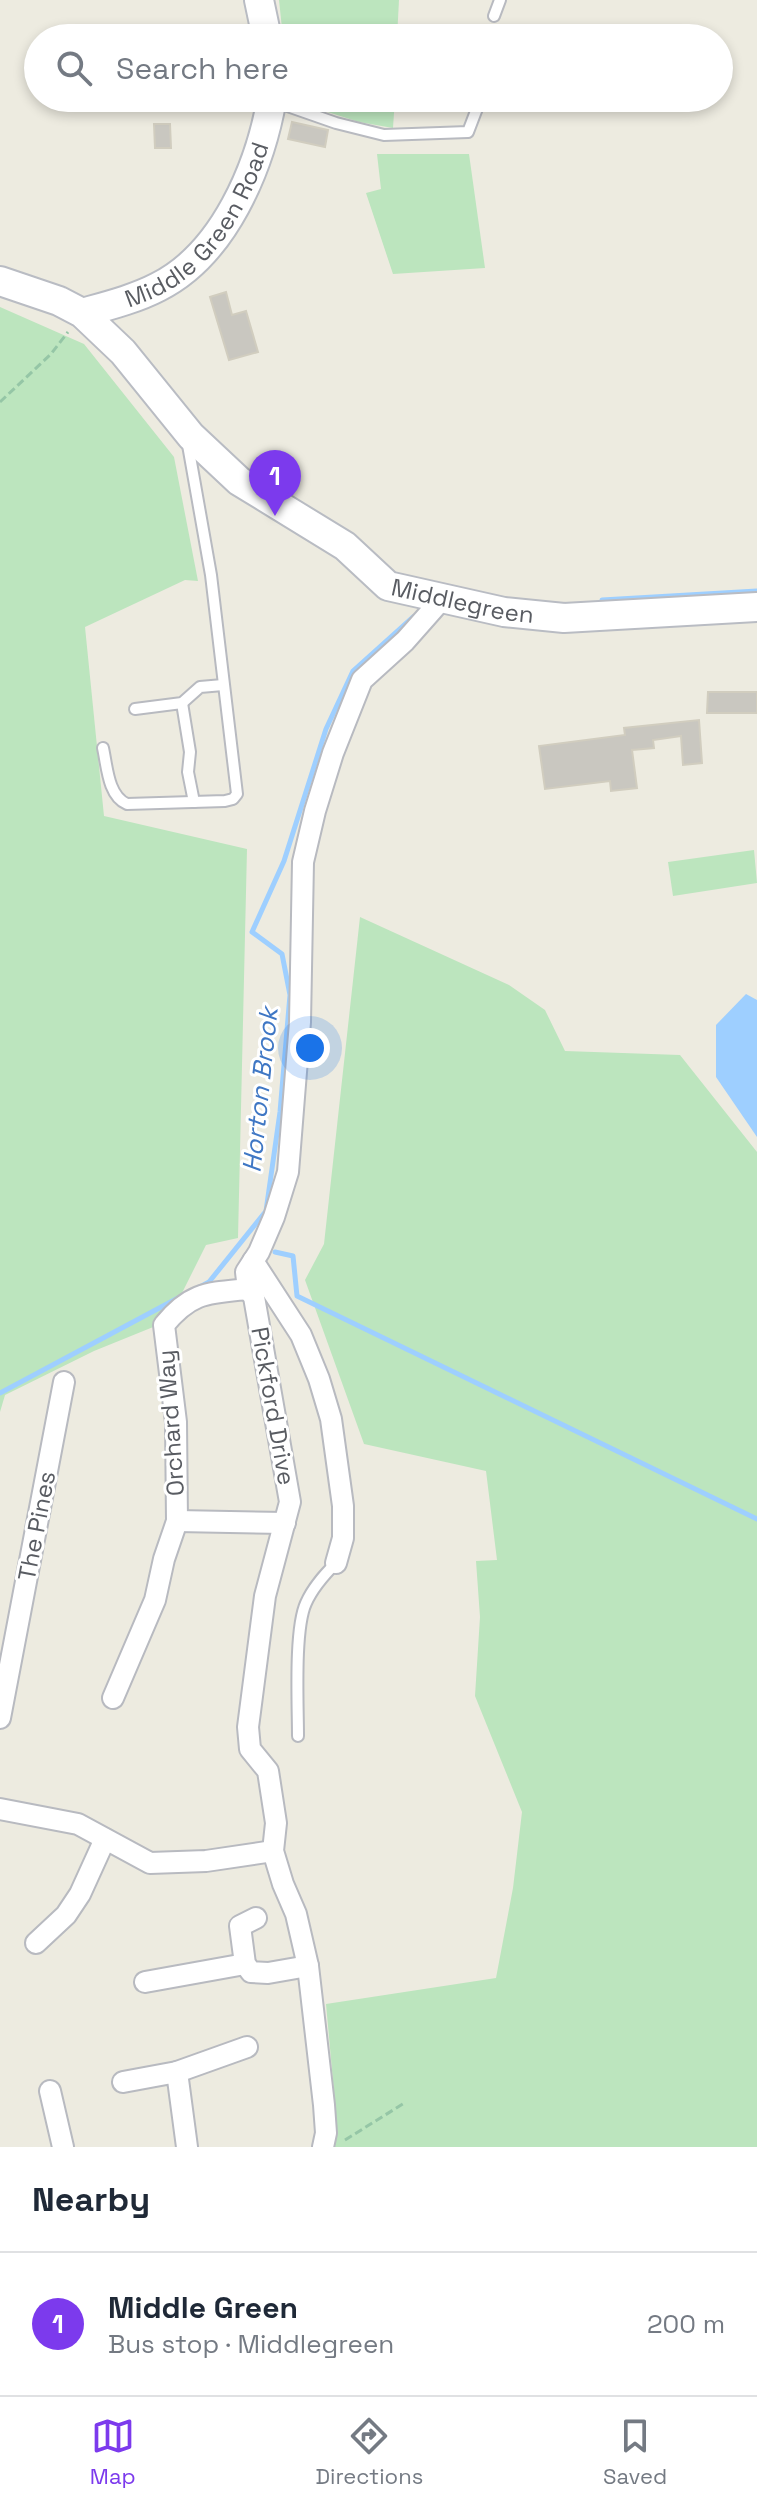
<!DOCTYPE html>
<html lang="en">
<head>
<meta charset="utf-8">
<style>
	:root { --surface:#fff; --page:#f2f2f3; --text:#1f2937; --muted:#747a83; --line:#e0e1e3; --accent:#7c3aed }
	body { margin:0; font-family:"Space Grotesk",sans-serif; background:var(--page); color:var(--text) }
	.you { position:absolute; left:310px; top:1048px; width:28px; height:28px; margin:-20px; border:6px solid #fff; border-radius:50%; background:#1a73e8; box-shadow:0 0 0 12px #1a73e833 }
	.badge { display:grid; place-items:center; width:52px; height:52px; border-radius:50%; background:var(--accent); color:#fff; font-size:26px; font-weight:700 }
	.pin { position:absolute; translate:-50% -66px; filter:drop-shadow(0 2px 4px #0008) }
	.pin::after { content:''; position:absolute; top:42px; width:28px; height:24px; background:inherit; clip-path:polygon(0 0,100% 0,50% 100%) }
	.list { margin:0; padding:0; list-style:none }
	h2 { display:flex; justify-content:space-between; align-items:center; height:104px; margin:0; padding:0 32px; font-size:34px }
	h2 small { font-size:26px; font-weight:400; color:var(--muted) }
	.list li { display:grid; grid-template-columns:52px 1fr auto; gap:24px; align-items:center; box-sizing:border-box; height:144px; padding:0 32px; border-top:2px solid var(--line) }
	.list b { display:block; font-size:30px; white-space:nowrap }
	.list p { margin:0; font-size:26px; white-space:nowrap; color:var(--muted) }
	.list em { font-size:26px; font-style:normal; color:var(--muted) }
	.icon { flex:none; width:44px; height:44px; fill:none; stroke:currentColor; stroke-width:2; stroke-linecap:round; stroke-linejoin:round }
	.map { position:relative; flex:none; width:757px; height:2147px; overflow:hidden }
	.search { position:absolute; background:var(--surface); box-shadow:0 4px 12px #0003; left:24px; right:24px; top:24px; height:88px; display:flex; align-items:center; gap:20px; box-sizing:border-box; padding:0 28px; border-radius:44px; color:var(--muted); font-size:30px }
	.sheet { height:248px; background:var(--surface) }
	nav { display:flex; justify-content:space-around; align-items:center; box-sizing:border-box; height:112px; border-top:2px solid var(--line); background:var(--surface); font-size:22px; color:var(--muted) }
	nav a { display:grid; justify-items:center; gap:4px }
	nav .on { color:var(--accent) }
	.map>svg:first-child { display:block }
	.green { fill:#bce5be }
	.water { fill:#9ecfff }
	.lines { fill:none; stroke-linecap:round; stroke-linejoin:round }
	.stream { stroke:#9ecfff; stroke-width:5 }
	.building { fill:#c9c7c0; stroke:#d1cdbf; stroke-width:2 }
	.lane-casing { stroke:#b8bac0; stroke-width:14 }
	.street-casing { stroke:#b8bac0; stroke-width:24 }
	.secondary-casing { stroke:#b9bcc3; stroke-width:32 }
	.path { stroke:#95c6a6; stroke-width:3; stroke-dasharray:8 4; stroke-linecap:butt }
	.lane { stroke:#fff; stroke-width:10 }
	.street { stroke:#fff; stroke-width:20 }
	.secondary { stroke:#fff; stroke-width:28 }
	.labels { text-anchor:middle; stroke-width:6; stroke-linejoin:round; paint-order:stroke }
	.street-label { font-size:24px; fill:#595c62; stroke:#fff }
	.water-label { font-size:26px; font-style:italic; fill:#3f77c4; stroke:#fff }
</style>
</head>
<body>
<div class="map">
<svg width="757" height="2147" viewBox="0 0 757 2147">
	<rect width="100%" height="100%" fill="#edebe0"/>
	<g class="green">
		<polygon points="279,0 399,0 397,38 283,38"/>
		<polygon points="284,98 395,98 393,128 359,122"/>
		<polygon points="377,154 469,154 485,268 393,274 366,193 381,189"/>
		<polygon points="0,307 84,344 174,457 198,581 185,580 85,627 104,816 247,849 238,1238 206,1245 168,1321 94,1351 5,1395 0,1412"/>
		<polygon points="754,850 757,883 673,896 668,862"/>
		<polygon points="360,917 509,985 545,1010 565,1051 680,1055 757,1152 757,2147 331,2147 335,2103 326,2004 496,1978 513,1888 522,1812 475,1696 480,1617 476,1561 497,1560 486,1471 364,1444 305,1280 324,1244"/>
	</g>
	<polygon class="water" points="746,994 757,1000 757,1137 716,1077 716,1025"/>
	<g class="lines">
		<g class="stream">
			<polyline points="602,600 757,591"/>
			<polyline points="275,1252 293,1256 297,1296 757,1519"/>
			<polyline points="198,1288 209,1282 266,1211 280,1112 290,995 282,954 252,932 284,861 326,729 353,671 413,617"/>
			<polyline points="0,1393 178,1298"/>
		</g>
	</g>
	<g class="building">
		<polygon points="292,122 328,130 325,147 288,139"/>
		<polygon points="154,124 170,124 171,148 155,148"/>
		<polygon points="226,292 232,315 246,311 258,352 229,360 210,297"/>
		<polygon points="708,692 757,692 757,713 707,713"/>
		<polygon points="699,720 702,763 683,765 681,736 653,740 654,748 632,750 637,788 611,791 610,781 545,789 539,746 625,735 624,728"/>
	</g>
	<g class="lines">
		<defs>
			<g id="lane">
				<polyline points="494,16 500,0"/>
				<polyline points="273,101 336,123 384,135 468,132 481,98"/>
				<polyline points="182,703 190,752 188,772 194,802"/>
				<polyline points="135,709 182,703 200,687 223,685"/>
				<path d="M103,748c4,18 5,48 24,56l98,-3 8,-2 4,-5 -26,-219 -23,-130"/>
				<path d="M298,1736c0,-31 -4,-107 8,-133 7,-16 18,-28 30,-40"/>
			</g>
			<g id="street">
				<polyline points="253,1261 301,1335 319,1379 331,1419 343,1506 343,1538 336,1563"/>
				<polyline points="177,1521 285,1523"/>
				<path d="M113,1698l42,-98 9,-41 13,-38 -1,-99 -12,-97c27,-33 44,-32 84,-36"/>
				<polyline points="0,1718 64,1382"/>
				<polyline points="0,1809 78,1824 150,1863 206,1861 273,1851"/>
				<polyline points="256,1918 240,1926 245,1964 251,1972 268,1973 308,1966"/>
				<polyline points="36,1943 66,1915 80,1894 105,1839"/>
				<polyline points="145,1982 245,1964"/>
				<polyline points="177,2072 247,2047"/>
				<polyline points="123,2082 177,2072 187,2147"/>
				<polyline points="50,2091 63,2147"/>
				<polyline points="323,2147 326,2133 324,2105 308,1966 296,1914 283,1884 273,1851 276,1823 268,1771 250,1749 248,1727 265,1596 290,1502 254,1297 248,1289 246,1272 259,1252 274,1217 288,1172 300,1022 303,862 315,811 333,753 362,680 405,641 443,598"/>
			</g>
			<g id="secondary">
				<polyline points="259,0 267,38"/>
				<path id="s1" d="M0,281l59,20 23,12 41,39 68,84 48,45 106,65 43,40 116,26 60,6 193,-11"/>
				<path id="s2" d="M82,313c25,-7 53,-14 76,-26 66,-33 102,-120 114,-189"/>
			</g>
		</defs>
		<use href="#lane" class="lane-casing"/>
		<use href="#street" class="street-casing"/>
		<use href="#secondary" class="secondary-casing"/>
		<g class="path">
			<polyline points="0,402 51,354 68,332"/>
			<polyline points="345,2140 406,2102"/>
		</g>
		<use href="#lane" class="lane"/>
		<use href="#street" class="street"/>
		<use href="#secondary" class="secondary"/>
	</g>
	<g class="labels">
		<g class="street-label">
			<text dy="8" stroke="none"><textPath href="#s2" startOffset="154">Middle Green Road</textPath></text>
			<text dy="8" stroke="none"><textPath href="#s1" startOffset="578">Middlegreen</textPath></text>
			<text transform="translate(273 1406) rotate(80)" y="8">Pickford Drive</text>
			<text transform="translate(171 1423) rotate(-94)" y="8">Orchard Way</text>
			<text transform="translate(37 1526) rotate(-79)" y="8">The Pines</text>
		</g>
		<g class="water-label">
			<text transform="translate(260 1090) rotate(-84)" y="9">Horton Brook</text>
		</g>
	</g>
</svg>
<div class="you"></div>
<div class="pin badge" style="left:275px;top:516px">1</div>
<div class="search"><svg class="icon" aria-label="search" viewBox="0 0 24 24"><circle cx="10" cy="10" r="6"/><path d="M15 15l6 6"/></svg>Search here</div>
</div>
<section class="sheet">
<h2>Nearby<small></small></h2>
<ul class="list">
<li><span class="badge">1</span><div><b>Middle Green</b><p>Bus stop · Middlegreen</p></div><em>200 m</em></li>
</ul>
</section>
<nav>
<a class="on"><svg class="icon" aria-label="map" viewBox="0 0 24 24"><path d="M3 6l6-2 6 2 6-2v14l-6 2-6-2-6 2zM9 4v14M15 6v14"/></svg>Map</a>
<a><svg class="icon" aria-label="directions" viewBox="0 0 24 24"><path d="M12 3l9 9-9 9-9-9zM9 14v-3h6M13 9l2 2-2 2"/></svg>Directions</a>
<a><svg class="icon" aria-label="saved" viewBox="0 0 24 24"><path d="M7 4h10v16l-5-4-5 4z"/></svg>Saved</a>
</nav>
</body>
</html>
